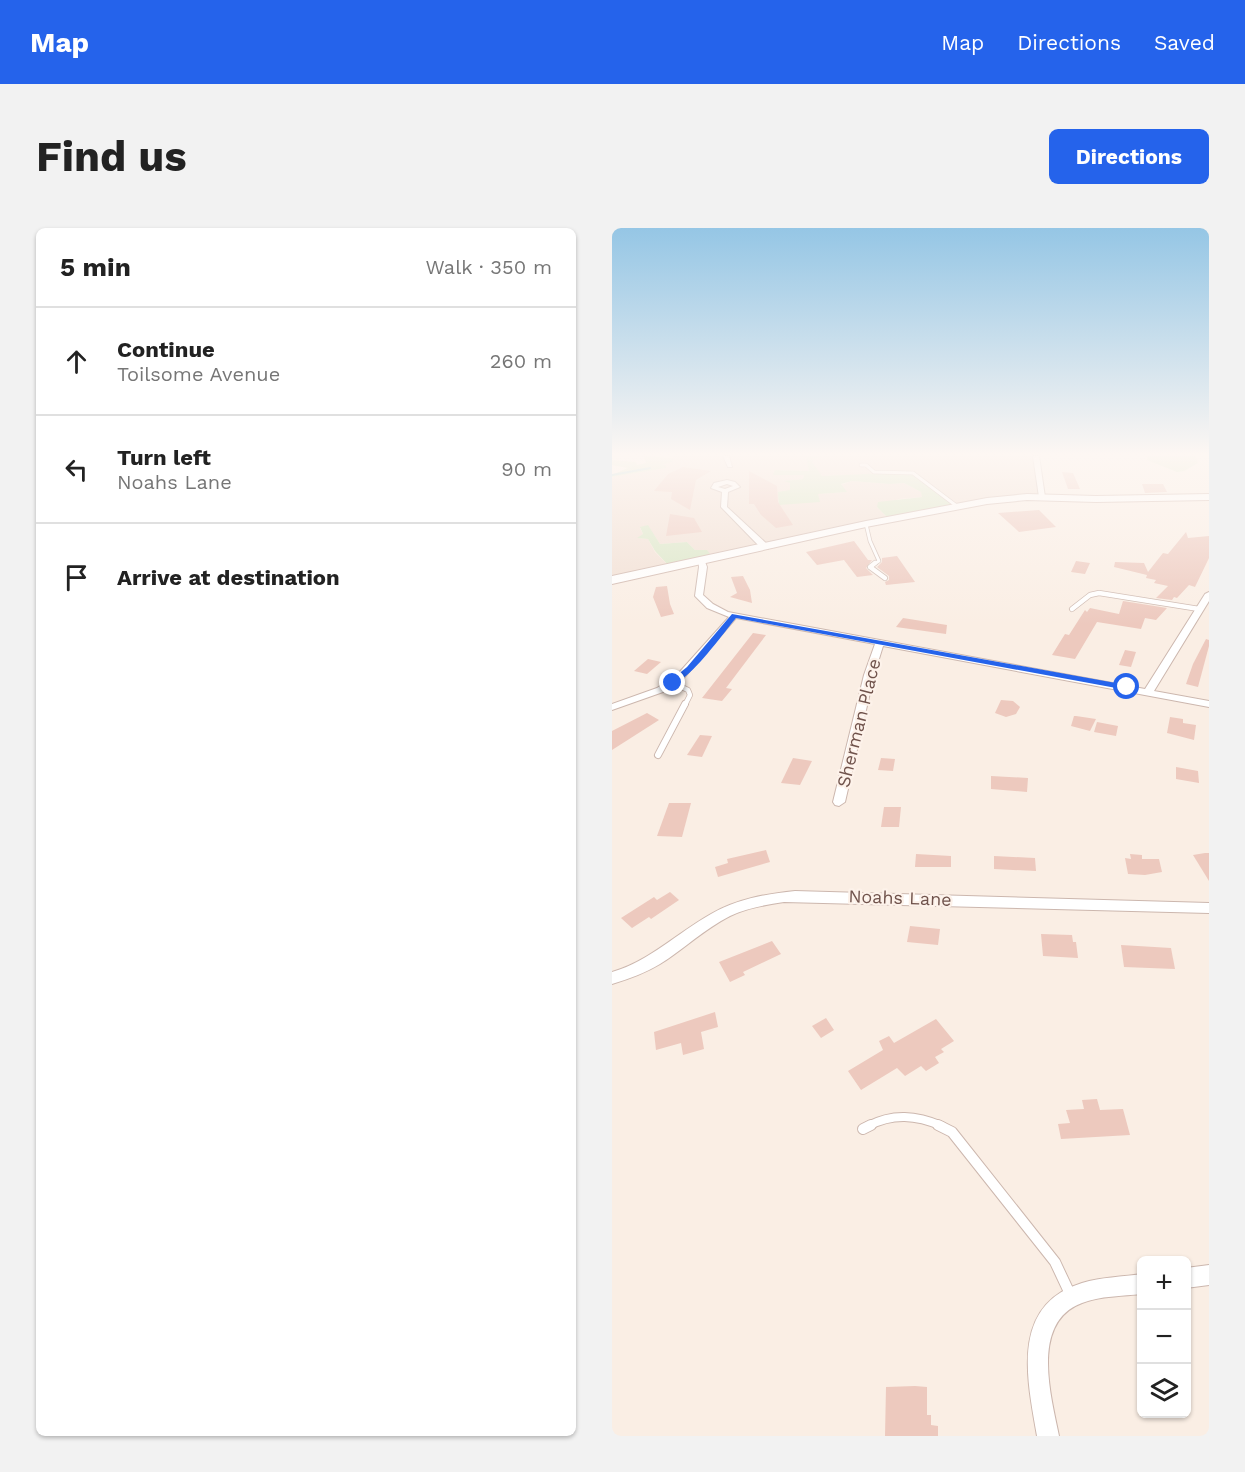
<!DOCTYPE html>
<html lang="en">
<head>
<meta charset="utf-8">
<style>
	:root { --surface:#fff; --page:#f2f2f2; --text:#222; --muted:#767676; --line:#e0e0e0; --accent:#2563eb }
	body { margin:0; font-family:"Work Sans",sans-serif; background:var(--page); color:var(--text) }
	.controls { position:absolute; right:18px; bottom:18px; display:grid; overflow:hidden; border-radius:9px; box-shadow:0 2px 4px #0004 }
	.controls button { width:54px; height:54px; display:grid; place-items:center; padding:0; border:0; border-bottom:2px solid var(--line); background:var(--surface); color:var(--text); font:30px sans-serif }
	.stop { position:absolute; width:18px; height:18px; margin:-14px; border:4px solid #2563eb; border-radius:50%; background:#fff }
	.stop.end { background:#2563eb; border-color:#fff; box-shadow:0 2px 6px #0008 }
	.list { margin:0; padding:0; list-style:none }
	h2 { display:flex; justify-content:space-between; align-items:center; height:78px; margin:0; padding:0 24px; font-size:26px }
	h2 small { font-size:20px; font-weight:400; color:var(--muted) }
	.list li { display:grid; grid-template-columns:39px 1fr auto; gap:18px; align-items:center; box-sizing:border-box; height:108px; padding:0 24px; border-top:2px solid var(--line) }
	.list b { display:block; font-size:22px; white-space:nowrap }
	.list p { margin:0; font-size:20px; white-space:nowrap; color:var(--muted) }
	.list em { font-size:20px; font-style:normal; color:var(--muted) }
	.icon { flex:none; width:33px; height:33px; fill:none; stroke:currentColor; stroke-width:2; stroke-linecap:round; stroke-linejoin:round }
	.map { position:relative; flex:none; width:597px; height:1208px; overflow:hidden; border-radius:9px }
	header { display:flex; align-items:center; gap:36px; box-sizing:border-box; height:84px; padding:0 30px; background:var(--accent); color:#fff }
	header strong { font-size:28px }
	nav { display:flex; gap:33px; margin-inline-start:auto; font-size:21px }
	.intro { display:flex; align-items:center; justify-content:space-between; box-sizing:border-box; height:144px; padding:0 36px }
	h1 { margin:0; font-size:42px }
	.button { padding:15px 27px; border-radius:9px; background:var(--accent); color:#fff; font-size:21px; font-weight:700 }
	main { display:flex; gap:36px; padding:0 36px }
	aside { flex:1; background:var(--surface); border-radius:9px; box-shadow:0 2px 4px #0004 }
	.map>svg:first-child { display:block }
	.residential { fill:#f1dfd3 }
	.green { fill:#d7e6c4 }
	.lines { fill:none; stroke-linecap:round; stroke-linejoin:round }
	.stream { stroke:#a1d2d2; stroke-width:2 }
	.building { fill:#edc9be }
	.lane-far4-casing { stroke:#ccb7ae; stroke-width:4.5 }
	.lane-far3-casing { stroke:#ccb7ae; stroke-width:6 }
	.lane-far2-casing { stroke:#ccb7ae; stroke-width:8 }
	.lane-far1-casing { stroke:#ccb7ae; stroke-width:10 }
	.lane-casing { stroke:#ccb7ae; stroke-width:12 }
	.street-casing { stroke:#ccb7ae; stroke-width:2 }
	.secondary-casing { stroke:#cfb6ac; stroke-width:2 }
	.lane-far4 { stroke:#fff; stroke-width:3 }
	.lane-far3 { stroke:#fff; stroke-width:4.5 }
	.lane-far2 { stroke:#fff; stroke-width:6 }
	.lane-far1 { stroke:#fff; stroke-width:8 }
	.lane { stroke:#fff; stroke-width:10 }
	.street { fill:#fff; fill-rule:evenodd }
	.secondary { fill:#fff; fill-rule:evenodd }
	.route { fill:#2563eb }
	.labels { text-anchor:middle; stroke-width:4.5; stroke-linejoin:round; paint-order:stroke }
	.street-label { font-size:18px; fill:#70534c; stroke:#fdf2ea }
</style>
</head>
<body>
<header>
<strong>Map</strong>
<nav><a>Map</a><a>Directions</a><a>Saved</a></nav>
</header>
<div class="intro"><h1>Find us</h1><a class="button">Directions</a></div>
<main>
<aside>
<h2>5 min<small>Walk · 350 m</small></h2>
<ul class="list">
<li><svg class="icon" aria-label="ahead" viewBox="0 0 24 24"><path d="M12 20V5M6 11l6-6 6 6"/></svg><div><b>Continue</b><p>Toilsome Avenue</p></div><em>260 m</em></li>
<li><svg class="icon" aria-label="left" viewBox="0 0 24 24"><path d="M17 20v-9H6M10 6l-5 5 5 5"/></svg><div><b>Turn left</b><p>Noahs Lane</p></div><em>90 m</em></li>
<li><svg class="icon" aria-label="arrive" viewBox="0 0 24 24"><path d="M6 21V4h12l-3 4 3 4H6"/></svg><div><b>Arrive at destination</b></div></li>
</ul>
</aside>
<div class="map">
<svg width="597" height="1208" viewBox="0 0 597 1208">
	<rect width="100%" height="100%" fill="#faeee4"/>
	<polygon class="residential" points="59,228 424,228 429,265 343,277 301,245 210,248 196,234 197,243 163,242 162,247 192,247 191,251 173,253 178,254 178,263 207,274 205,266 234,264 229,257 240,253 278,256 292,255 309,264 311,269 287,271 265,279 275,289 101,330 83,322 75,314 48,316 36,298 28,300 31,306 26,310 36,311 43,324 57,338 0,350 0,249 54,240 48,238 61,230"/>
	<g class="green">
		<polygon points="27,228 61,230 60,234 50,237 54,237 54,240 0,249 0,247 16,240 0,237 0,232 24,234 25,237 34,235 32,229"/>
		<polygon points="194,228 210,228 202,231 200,234 210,248 298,244 343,277 275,289 265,279 266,274 310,269 309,264 292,255 278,256 240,253 229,256 235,264 206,266 208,274 167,277 166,264 178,262 178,255 172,253 191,251 192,247 161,247 163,242 197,243"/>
		<polygon points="535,228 584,228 586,235 572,243 565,244 535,232"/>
		<polygon points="36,297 48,316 75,314 83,322 95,322 101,330 57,338 43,323 36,311 25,310 31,306 28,299"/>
	</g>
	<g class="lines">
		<polyline class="stream" points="0,247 38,240"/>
	</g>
	<g class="building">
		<polygon points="71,239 99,243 84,252 78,282 59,271 60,264 42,263 56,246"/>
		<polygon points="137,243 165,258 166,274 181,297 164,300 149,287 142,276 137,276"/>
		<polygon points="450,244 461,245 468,261 456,261"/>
		<polygon points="530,256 551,256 555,264 533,265"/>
		<polygon points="427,282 444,299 407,304 386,285"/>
		<polygon points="58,286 82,290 90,304 54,308"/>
		<polygon points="574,304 576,310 597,308 597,330 583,359 577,357 565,370 562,369 560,372 544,370 556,358 542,355 544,352 534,350 535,347 502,339 503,334 532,335 536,344 551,325 556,326"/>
		<polygon points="242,313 256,332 260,332 254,340 261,347 245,349 232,332 205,337 194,324"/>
		<polygon points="285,328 303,354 274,357 273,354 277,352 277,348 265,339 270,334 270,330"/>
		<polygon points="464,333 478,335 473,346 459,344"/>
		<polygon points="131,348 138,362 140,375 118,369 125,365 119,349"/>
		<polygon points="55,358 58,376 62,386 49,389 41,369 44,359"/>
		<polygon points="511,373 555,380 544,392 533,390 529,401 485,394 463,431 440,427 453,406 457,407 473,382 475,384 478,380 507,386"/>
		<polygon points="291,390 335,397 334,406 284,399"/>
		<polygon points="141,405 154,407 114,460 120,461 110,473 90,470"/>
		<polygon points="594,411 597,412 597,418 586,459 574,456 581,436"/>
		<polygon points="513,422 524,424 519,439 507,437"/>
		<polygon points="36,431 49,434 35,446 22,443"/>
		<polygon points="389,472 401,473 408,479 404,486 394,489 383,485"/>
		<polygon points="35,485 47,492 0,522 0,503"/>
		<polygon points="462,488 464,488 484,491 478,503 459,498"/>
		<polygon points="558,489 571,491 571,495 584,497 582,512 555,505"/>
		<polygon points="485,494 506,498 504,508 482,504"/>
		<polygon points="88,507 100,508 90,529 75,527"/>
		<polygon points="181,530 200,533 188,557 169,555"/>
		<polygon points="269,530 283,531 281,543 266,542"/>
		<polygon points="564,539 586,543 587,555 564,551"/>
		<polygon points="379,548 416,550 415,564 379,561"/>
		<polygon points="57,575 79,575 70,609 45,608"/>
		<polygon points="272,579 289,579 287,599 269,599"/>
		<polygon points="154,622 158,634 106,649 103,639 116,635 115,631"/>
		<polygon points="593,625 597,625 597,653 581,627"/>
		<polygon points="304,626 339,628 339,639 303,639"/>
		<polygon points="518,626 530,627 530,631 547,631 550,644 533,647 516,646 513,630 519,631"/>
		<polygon points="382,628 423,630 424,643 382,641"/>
		<polygon points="58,664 67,672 39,691 37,689 20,700 9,690 42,669 45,672"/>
		<polygon points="298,698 328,701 326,717 295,714"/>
		<polygon points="429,706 460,707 461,714 464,714 466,730 431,728"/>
		<polygon points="160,713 169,726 131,744 133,747 118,754 107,734"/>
		<polygon points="509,717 559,720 563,741 512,739"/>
		<polygon points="103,784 106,799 89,804 92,821 71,827 69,815 44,822 42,804"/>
		<polygon points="214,790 222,802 209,810 200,798"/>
		<polygon points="324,791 342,813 329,821 332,824 323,829 327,835 314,843 309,838 293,848 285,840 249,862 236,843 271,822 267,813 277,808 282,815"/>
		<polygon points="485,871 488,882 511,881 518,907 449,911 446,896 458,895 454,882 472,881 470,872"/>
		<polygon points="303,1158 315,1159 315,1187 319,1187 319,1197 326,1198 326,1208 273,1208 274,1159"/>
	</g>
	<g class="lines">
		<defs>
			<g id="lane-far4">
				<polyline points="249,237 254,237 262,244 301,245 346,279"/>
				<polyline points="254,296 258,313 267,333 261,337"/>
			</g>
			<g id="lane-far3">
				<polyline points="263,335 258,339 273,350"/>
				<polyline points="460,381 478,367 487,365 587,381"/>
				<polyline points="61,455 76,462 78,467 73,477"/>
			</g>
			<polyline id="lane-far2" points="46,527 73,476"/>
			<path id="lane-far1" d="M256,898c25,-13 48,-11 74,0"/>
			<g id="lane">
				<polyline points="326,897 340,904 443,1034 459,1068"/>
				<polyline points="251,901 259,897"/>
			</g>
			<g id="street">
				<polygon points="111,228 117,228 120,239 116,239"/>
				<polygon points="421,228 427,228 433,269 430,271 427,269"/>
				<path d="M115,252l8,2 5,5 -12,5 -1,15 41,38v4h-6l-41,-42 1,-15 -11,-4 3,-5zM115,256l6,2 -8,3 -7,-2z"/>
				<polygon points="86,331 92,331 95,339 91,367 101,376 116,384 533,461 593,366 597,364 597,373 542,463 597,473 597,479 271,418 262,447 233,574 227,578 223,577 221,574 252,447 263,416 124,390 70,452 51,464 0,482 0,476 45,460 64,448 117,389 95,380 83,368 87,339"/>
				<path d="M183,663l414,12v10l-425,-11c-19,3 -37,6 -54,14 -26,13 -46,33 -70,48 -15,9 -31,15 -48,20v-12c38,-11 65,-39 99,-58 26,-15 55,-20 84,-23z"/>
				<polygon points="597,1037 597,1057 574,1060 574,1040"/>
				<path d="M530,1046v20c-20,2 -42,2 -60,9 -52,19 -31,93 -23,133h-22c-10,-57 -27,-131 45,-153 19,-6 40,-6 60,-9z"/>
			</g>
			<polygon id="secondary" points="415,266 484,268 597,266 597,272 484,274 415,272 375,276 254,299 0,356 0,348 254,293 375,270"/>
		</defs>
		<use href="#lane-far4" class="lane-far4-casing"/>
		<use href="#lane-far3" class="lane-far3-casing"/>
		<use href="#lane-far2" class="lane-far2-casing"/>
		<use href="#lane-far1" class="lane-far1-casing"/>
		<use href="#lane" class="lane-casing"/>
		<use href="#street" class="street-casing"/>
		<use href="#secondary" class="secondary-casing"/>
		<use href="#lane-far4" class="lane-far4"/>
		<use href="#lane-far3" class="lane-far3"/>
		<use href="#lane-far2" class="lane-far2"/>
		<use href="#lane-far1" class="lane-far1"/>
		<use href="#lane" class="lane"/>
		<use href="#street" class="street"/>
		<use href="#secondary" class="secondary"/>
	</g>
	<linearGradient id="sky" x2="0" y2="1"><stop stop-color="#95c6e5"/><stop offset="0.57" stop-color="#fdf7f3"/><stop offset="1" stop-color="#fdf7f3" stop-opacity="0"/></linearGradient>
	<rect width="597" height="397" fill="url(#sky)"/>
	<path class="route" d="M120,386l395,71 4,2 -4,3 -391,-72c-12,14 -49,67 -66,66v-3l17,-14z"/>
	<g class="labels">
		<g class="street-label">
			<text transform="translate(247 495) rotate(-76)" y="6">Sherman Place</text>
			<text transform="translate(288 670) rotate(2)" y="6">Noahs Lane</text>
		</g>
	</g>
</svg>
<div class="controls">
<button>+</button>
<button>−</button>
<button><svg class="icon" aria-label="layers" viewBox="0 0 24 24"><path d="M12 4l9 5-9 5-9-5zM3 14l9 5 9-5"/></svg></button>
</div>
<div class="stop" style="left:515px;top:459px"></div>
<div class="stop end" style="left:61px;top:455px"></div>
</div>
</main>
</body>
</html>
